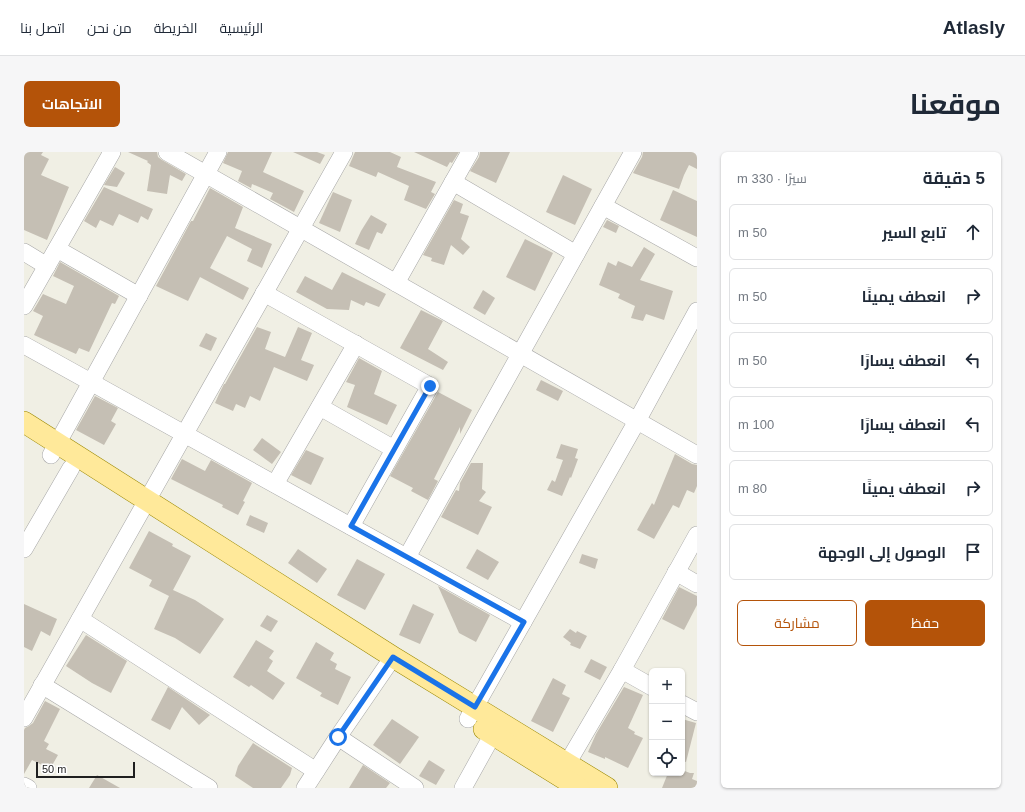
<!DOCTYPE html>
<html lang="ar">
<head>
<meta charset="utf-8">
<style>
	:root { --surface:#fff; --page:#f6f6f7; --text:#1f2937; --muted:#747a83; --line:#e0e1e3; --accent:#b45309 }
	body { margin:0; font-family:Arial,Cairo,sans-serif; background:var(--page); color:var(--text); direction:rtl }
	.controls { position:absolute; right:12px; bottom:12px; display:grid; overflow:hidden; border-radius:6px; box-shadow:0 1px 3px #0004 }
	.controls button { width:36px; height:36px; display:grid; place-items:center; padding:0; border:0; border-bottom:1px solid var(--line); background:var(--surface); color:var(--text); font:20px sans-serif }
	.scale { position:absolute; left:12px; bottom:10px; width:99px; box-sizing:border-box; padding-left:4px; border:2px solid #1f1f1f; border-top:0; font-size:11px; line-height:14px; white-space:nowrap; color:#1f1f1f; -webkit-text-stroke:3px #fff; paint-order:stroke }
	.stop { position:absolute; width:12px; height:12px; margin:-9px; border:3px solid #1a73e8; border-radius:50%; background:#fff }
	.stop.end { background:#1a73e8; border-color:#fff; box-shadow:0 1px 4px #0008 }
	.list { margin:0; padding:0; list-style:none }
	h2 { display:flex; justify-content:space-between; align-items:center; height:52px; margin:0; padding:0 16px; font-size:17px }
	h2 small { font-size:13px; font-weight:400; color:var(--muted) }
	.list li { display:grid; grid-template-columns:26px 1fr auto; gap:12px; align-items:center; box-sizing:border-box; height:56px; margin:0 8px 8px; padding:0 8px; border:1px solid var(--line); border-radius:6px }
	.list b { display:block; font-size:15px; white-space:nowrap }
	.list em { font-size:13px; font-style:normal; color:var(--muted) }
	.actions { display:flex; gap:8px; padding:12px 16px }
	.actions a { flex:1; padding:9px 0; border:1px solid var(--accent); border-radius:6px; text-align:center; font-size:14px; color:var(--accent) }
	.actions .main { background:var(--accent); color:#fff }
	.icon { flex:none; width:22px; height:22px; fill:none; stroke:currentColor; stroke-width:2; stroke-linecap:round; stroke-linejoin:round }
	.map { position:relative; flex:none; width:673px; height:636px; overflow:hidden; direction:ltr; border-radius:6px }
	header { display:flex; align-items:center; gap:24px; box-sizing:border-box; height:56px; padding:0 20px; background:var(--surface); border-bottom:1px solid var(--line) }
	header strong { font-size:19px }
	nav { display:flex; gap:22px; margin-inline-start:auto; font-size:14px }
	.intro { display:flex; align-items:center; justify-content:space-between; box-sizing:border-box; height:96px; padding:0 24px }
	h1 { margin:0; font-size:28px }
	.button { padding:10px 18px; border-radius:6px; background:var(--accent); color:#fff; font-size:14px; font-weight:700 }
	main { display:flex; gap:24px; padding:0 24px }
	aside { flex:1; background:var(--surface); border-radius:6px; box-shadow:0 1px 3px #0004 }
	.map>svg:first-child { display:block }
	.building { fill:#c5bfb4 }
	.lines { fill:none; stroke-linecap:round; stroke-linejoin:round }
	.minor-casing { stroke:#a6a6a6; stroke-width:18 }
	.major-casing { stroke:#998700; stroke-width:22 }
	.minor { stroke:#fff; stroke-width:17 }
	.major { stroke:#ffe99a; stroke-width:21 }
	.route { stroke:#1a73e8; stroke-width:5 }
</style>
</head>
<body>
<header>
<strong>Atlasly</strong>
<nav><a>الرئيسية</a><a>الخريطة</a><a>من نحن</a><a>اتصل بنا</a></nav>
</header>
<div class="intro"><h1>موقعنا</h1><a class="button">الاتجاهات</a></div>
<main>
<aside>
<h2>5 دقيقة<small>سيرًا · 330 m</small></h2>
<ul class="list">
<li><svg class="icon" aria-label="ahead" viewBox="0 0 24 24"><path d="M12 20V5M6 11l6-6 6 6"/></svg><div><b>تابع السير</b></div><em>50 m</em></li>
<li><svg class="icon" aria-label="right" viewBox="0 0 24 24"><path d="M7 20v-9h11M14 6l5 5-5 5"/></svg><div><b>انعطف يمينًا</b></div><em>50 m</em></li>
<li><svg class="icon" aria-label="left" viewBox="0 0 24 24"><path d="M17 20v-9H6M10 6l-5 5 5 5"/></svg><div><b>انعطف يسارًا</b></div><em>50 m</em></li>
<li><svg class="icon" aria-label="left" viewBox="0 0 24 24"><path d="M17 20v-9H6M10 6l-5 5 5 5"/></svg><div><b>انعطف يسارًا</b></div><em>100 m</em></li>
<li><svg class="icon" aria-label="right" viewBox="0 0 24 24"><path d="M7 20v-9h11M14 6l5 5-5 5"/></svg><div><b>انعطف يمينًا</b></div><em>80 m</em></li>
<li><svg class="icon" aria-label="arrive" viewBox="0 0 24 24"><path d="M6 21V4h12l-3 4 3 4H6"/></svg><div><b>الوصول إلى الوجهة</b></div></li>
</ul>
<div class="actions"><a class="main">حفظ</a><a>مشاركة</a></div>
</aside>
<div class="map">
<svg width="673" height="636" viewBox="0 0 673 636">
	<rect width="100%" height="100%" fill="#f0efe4"/>
	<g class="building">
		<polygon points="0,0 19,0 17,3 25,7 17,23 45,35 23,88 0,78"/>
		<polygon points="104,0 133,0 134,5 138,8 162,22 158,29 146,23 143,42 123,39 127,13 123,10 124,9"/>
		<polygon points="204,0 248,0 239,20 280,39 270,60 246,47 249,41 228,32 227,36 214,29 218,19 199,11"/>
		<polygon points="269,0 293,0 301,3 296,12"/>
		<polygon points="331,0 366,0 377,5 373,15 412,30 407,40 411,42 402,57 380,48 385,34 354,20 352,25 325,14"/>
		<polygon points="390,0 435,0 428,11 426,10 423,15"/>
		<polygon points="456,0 486,0 472,31 446,19 455,5"/>
		<polygon points="619,0 673,0 673,17 665,13 660,23 655,37 609,21 618,5"/>
		<polygon points="91,15 101,21 93,35 80,33"/>
		<polygon points="539,23 568,37 551,73 522,60"/>
		<polygon points="80,35 129,57 124,68 117,64 114,71 95,62 89,74 76,68 72,76 60,69"/>
		<polygon points="186,36 219,55 211,76 248,92 238,116 223,109 228,97 203,84 186,116 225,136 219,148 176,125 164,149 132,134 167,69 169,69"/>
		<polygon points="649,38 673,49 673,85 636,68"/>
		<polygon points="309,40 328,48 316,80 295,71"/>
		<polygon points="430,48 439,52 436,61 445,64 437,87 446,95 439,103 427,93 420,113 407,109 408,106 399,103"/>
		<polygon points="347,63 363,72 358,82 353,80 345,98 331,92 337,79"/>
		<polygon points="583,68 595,74 592,81 579,75"/>
		<polygon points="501,87 529,101 511,139 482,125"/>
		<polygon points="620,95 631,102 616,128 649,139 640,168 622,162 619,169 607,166 611,154 594,146 596,142 575,133 584,110 592,114 594,109 608,115"/>
		<polygon points="36,110 95,144 91,152 88,151 65,200 55,196 52,202 10,183 19,164 9,159 19,142 42,152 50,134 29,124"/>
		<polygon points="318,120 362,142 355,155 342,150 340,154 327,148 325,158 303,157 272,140 281,124 308,138"/>
		<polygon points="459,138 471,146 461,163 449,156"/>
		<polygon points="397,158 419,169 404,197 424,210 419,218 376,196"/>
		<polygon points="233,175 247,180 241,197 261,205 274,175 288,181 277,208 290,213 283,229 250,215 236,249 226,244 221,256 212,252 209,259 191,251 195,242 200,232 201,232"/>
		<polygon points="182,181 193,186 187,199 175,194"/>
		<polygon points="335,206 358,219 350,242 373,253 363,273 323,255 331,233 322,230"/>
		<polygon points="517,228 539,239 534,249 512,238"/>
		<polygon points="414,240 448,258 436,282 436,275 410,327 414,329 404,348 387,339 389,336 366,324"/>
		<polygon points="71,244 94,256 87,269 92,272 80,293 52,278"/>
		<polygon points="238,286 257,300 248,312 229,298"/>
		<polygon points="537,292 554,297 551,306 554,307 547,326 546,325 538,344 523,338 528,328 531,330 539,308 532,306"/>
		<polygon points="282,298 300,306 287,333 267,323"/>
		<polygon points="651,302 668,312 673,313 673,334 670,341 663,338 655,356 649,353 630,387 613,378 628,351 630,353"/>
		<polygon points="158,307 181,319 187,308 228,331 219,349 221,350 214,363 198,355 199,353 147,327"/>
		<polygon points="447,311 459,311 458,337 462,340 455,349 468,355 454,383 417,365 432,338 435,339 436,331"/>
		<polygon points="226,363 244,371 240,381 222,373"/>
		<polygon points="125,379 149,392 148,394 167,404 149,438 171,448 200,467 176,502 151,486 130,477 145,444 125,434 128,428 105,416"/>
		<polygon points="274,397 303,417 293,431 264,411"/>
		<polygon points="453,397 475,410 464,428 442,416"/>
		<polygon points="558,402 574,407 571,417 555,411"/>
		<polygon points="333,407 361,422 341,458 313,443"/>
		<polygon points="414,434 466,463 452,490 435,481"/>
		<polygon points="655,435 673,444 673,453 660,478 638,467"/>
		<polygon points="0,452 33,467 26,484 17,479 8,499 0,495"/>
		<polygon points="389,452 410,462 396,492 375,483"/>
		<polygon points="243,463 254,469 247,480 236,474"/>
		<polygon points="546,477 552,481 553,479 563,484 556,497 546,493 547,491 539,485"/>
		<polygon points="62,483 103,509 87,541 68,531 42,514"/>
		<polygon points="232,488 250,499 245,506 249,509 243,519 261,531 249,548 227,533 225,535 209,525"/>
		<polygon points="292,490 310,501 306,508 313,512 311,517 327,525 314,553 296,544 298,541 272,526"/>
		<polygon points="567,507 583,515 576,528 560,520"/>
		<polygon points="529,526 542,533 538,542 546,546 529,580 507,569"/>
		<polygon points="144,535 186,563 175,573 158,555 146,578 127,568"/>
		<polygon points="600,535 619,543 604,576 611,580 610,582 619,586 604,616 581,605 581,607 564,600 572,582"/>
		<polygon points="21,549 36,557 20,589 25,592 22,597 34,603 26,617 8,608 0,622 0,578 1,576 5,574 9,571"/>
		<polygon points="368,567 395,585 376,612 349,593"/>
		<polygon points="658,567 672,571 662,610 658,609"/>
		<polygon points="229,591 268,616 266,623 257,636 229,636 211,624 214,614"/>
		<polygon points="405,608 421,618 412,633 395,624"/>
		<polygon points="339,613 366,631 362,636 325,636"/>
		<polygon points="658,618 666,621 670,621 668,627 673,629 673,636 638,636 644,621 658,621"/>
		<polygon points="73,623 96,636 65,636"/>
	</g>
	<g class="lines">
		<defs>
			<g id="minor">
				<polyline points="143,0 673,303"/>
				<polyline points="429,30 552,102"/>
				<polyline points="579,54 673,106"/>
				<polyline points="33,97 115,144"/>
				<polyline points="0,100 23,114"/>
				<polyline points="372,131 446,0"/>
				<polyline points="240,141 406,234 327,374"/>
				<polyline points="0,154 88,0"/>
				<polyline points="0,193 499,470"/>
				<polyline points="296,255 370,297"/>
				<polyline points="27,303 194,0"/>
				<polyline points="251,332 332,192"/>
				<polyline points="0,397 47,316"/>
				<polyline points="383,405 609,0"/>
				<polyline points="652,420 673,432"/>
				<polyline points="56,467 292,619"/>
				<polyline points="598,518 628,535"/>
				<polyline points="18,533 185,636"/>
				<polyline points="658,552 673,560"/>
				<polyline points="0,566 320,0"/>
				<polyline points="444,567 613,269 673,159"/>
				<polyline points="314,585 391,636"/>
				<polyline points="537,622 598,518 673,383"/>
				<polyline points="0,634 4,636"/>
				<polyline points="281,636 314,585 369,505"/>
				<polyline points="439,636 469,582"/>
			</g>
			<g id="major">
				<polyline points="0,270 369,505 583,636"/>
				<polyline points="460,577 555,636"/>
			</g>
		</defs>
		<use href="#minor" class="minor-casing"/>
		<use href="#major" class="major-casing"/>
		<use href="#minor" class="minor"/>
		<use href="#major" class="major"/>
	</g>
	<g class="lines">
		<polyline class="route" points="314,585 369,505 451,555 500,470 327,374 406,234"/>
	</g>
</svg>
<div class="controls">
<button>+</button>
<button>−</button>
<button><svg class="icon" aria-label="locate" viewBox="0 0 24 24"><circle cx="12" cy="12" r="6"/><path d="M12 2v4M12 18v4M2 12h4M18 12h4"/></svg></button>
</div>
<div class="scale">50 m</div>
<div class="stop" style="left:314px;top:585px"></div>
<div class="stop end" style="left:406px;top:234px"></div>
</div>
</main>
</body>
</html>
